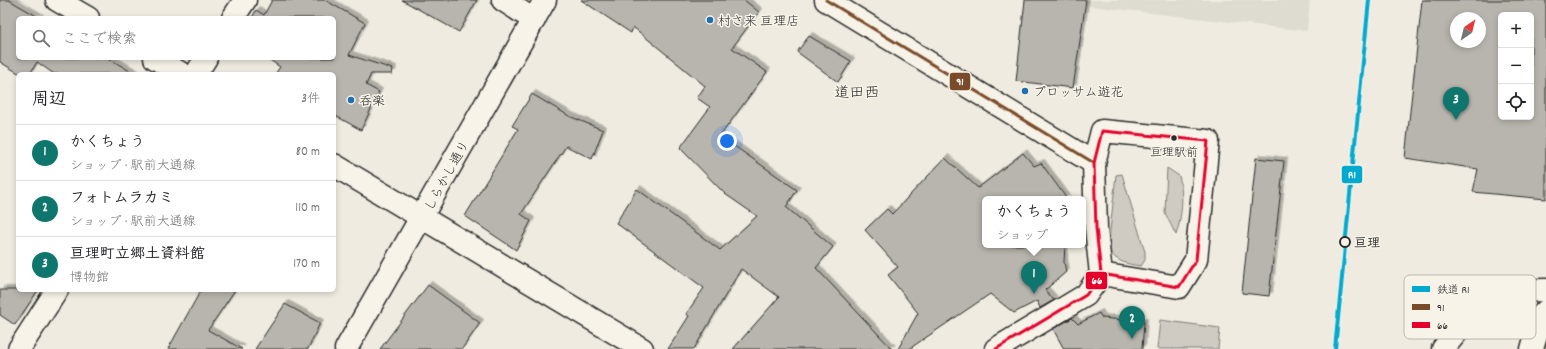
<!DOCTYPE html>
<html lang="ja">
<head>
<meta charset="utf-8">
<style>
	:root { --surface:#fff; --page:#f6f6f6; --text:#202124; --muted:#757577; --line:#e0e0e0; --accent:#0f766e }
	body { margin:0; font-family:Dekko,"Klee One",sans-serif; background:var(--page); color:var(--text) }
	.controls { position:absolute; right:12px; top:12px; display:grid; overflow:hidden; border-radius:6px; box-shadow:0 2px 6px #0003 }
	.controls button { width:36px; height:36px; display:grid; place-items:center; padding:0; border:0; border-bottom:1px solid var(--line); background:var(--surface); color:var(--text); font:20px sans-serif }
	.compass { position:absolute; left:1450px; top:12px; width:36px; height:36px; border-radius:50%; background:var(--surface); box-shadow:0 2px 6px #0003; rotate:35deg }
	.you { position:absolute; left:727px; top:141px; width:14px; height:14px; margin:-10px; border:3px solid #fff; border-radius:50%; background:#1a73e8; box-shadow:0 0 0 6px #1a73e833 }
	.badge { display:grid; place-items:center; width:26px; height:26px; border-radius:50%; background:var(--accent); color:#fff; font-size:13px; font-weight:700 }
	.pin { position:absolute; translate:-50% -33px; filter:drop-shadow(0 1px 2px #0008) }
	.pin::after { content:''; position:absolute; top:21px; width:14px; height:12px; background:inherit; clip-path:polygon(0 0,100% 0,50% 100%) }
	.popup { position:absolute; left:982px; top:196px; width:104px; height:52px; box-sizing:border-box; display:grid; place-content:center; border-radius:6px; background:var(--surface); filter:drop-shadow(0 1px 3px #0005); font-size:13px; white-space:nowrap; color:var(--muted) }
	.popup b { font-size:15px; color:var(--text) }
	.popup::after { content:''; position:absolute; left:50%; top:100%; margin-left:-8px; border:8px solid transparent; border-top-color:var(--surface) }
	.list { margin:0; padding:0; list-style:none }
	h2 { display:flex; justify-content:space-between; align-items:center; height:52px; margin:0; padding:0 16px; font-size:17px }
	h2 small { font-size:13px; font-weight:400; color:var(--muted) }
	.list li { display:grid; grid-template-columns:26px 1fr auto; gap:12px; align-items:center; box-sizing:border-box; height:56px; padding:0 16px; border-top:1px solid var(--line) }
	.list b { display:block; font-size:15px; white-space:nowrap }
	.list p { margin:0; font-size:13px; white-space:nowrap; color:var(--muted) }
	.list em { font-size:13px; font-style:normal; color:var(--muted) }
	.icon { flex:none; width:22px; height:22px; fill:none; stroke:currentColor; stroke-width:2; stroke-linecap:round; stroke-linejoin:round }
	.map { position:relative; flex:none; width:1546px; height:349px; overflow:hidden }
	.search { position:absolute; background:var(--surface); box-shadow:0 2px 6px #0003; left:16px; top:16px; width:320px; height:44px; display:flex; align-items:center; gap:10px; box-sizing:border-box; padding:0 14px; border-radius:6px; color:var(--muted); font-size:15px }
	.panel { position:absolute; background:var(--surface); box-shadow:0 2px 6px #0003; left:16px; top:72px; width:320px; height:220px; border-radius:6px }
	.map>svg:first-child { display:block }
	.built { fill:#dedbd1 }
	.green { fill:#cfcbc2; stroke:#7d7b76 }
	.building { fill:#b8b5ae; stroke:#2b2b2b; fill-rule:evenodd; filter:url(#shadow) }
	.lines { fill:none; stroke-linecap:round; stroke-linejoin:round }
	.minor-casing { stroke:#2b2b2b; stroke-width:25 }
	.tertiary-casing { stroke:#2b2b2b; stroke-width:25 }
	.secondary-casing { stroke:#2b2b2b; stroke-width:25 }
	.minor { stroke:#f7f3e8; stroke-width:22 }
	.tertiary { stroke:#f7f3e8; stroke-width:22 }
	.secondary { stroke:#f7f3e8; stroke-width:22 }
	.bus-1-casing { stroke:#f7f3e8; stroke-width:6 }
	.bus-2-casing { stroke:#f7f3e8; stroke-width:6 }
	.bus-1 { stroke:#7a4b2a; stroke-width:3 }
	.bus-2 { stroke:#e4002b; stroke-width:3 }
	.rail-1-casing { stroke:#f7f3e8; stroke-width:7 }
	.rail-1 { stroke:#00a9ce; stroke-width:4 }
	.poi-dot { fill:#1f6fb2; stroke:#f7f3e8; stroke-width:1.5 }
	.bus-dot { fill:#2b2b2b; stroke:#f7f3e8; stroke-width:1.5 }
	.stop-dot { fill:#f7f3e8; stroke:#2b2b2b; stroke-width:2 }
	.labels { text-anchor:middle; stroke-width:3; stroke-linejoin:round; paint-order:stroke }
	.bus-label { font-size:12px; fill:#2b2b2b; stroke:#f7f3e8 }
	.poi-label { font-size:13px; fill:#2b2b2b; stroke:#f7f3e8; text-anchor:start }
	.street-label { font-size:13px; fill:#2b2b2b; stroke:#f7f3e8 }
	.stop-label { font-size:13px; font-weight:bold; fill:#2b2b2b; stroke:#f7f3e8; text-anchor:start }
	.quarter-label { font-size:15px; fill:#2b2b2b; stroke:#f7f3e8 }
	.key { fill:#f7f3e8; stroke:#bab7af; stroke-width:1 }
	.key-label { font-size:11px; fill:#2b2b2b }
	.line-badge { stroke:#f7f3e8; stroke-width:1.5 }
	.badge-label { font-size:11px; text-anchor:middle; font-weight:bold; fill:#fff }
</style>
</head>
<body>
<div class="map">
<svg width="1546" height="349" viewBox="0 0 1546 349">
	<defs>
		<filter id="shadow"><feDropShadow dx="3.5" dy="-3.5" stdDeviation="0" flood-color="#0004"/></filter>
	</defs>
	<rect width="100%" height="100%" fill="#efebe0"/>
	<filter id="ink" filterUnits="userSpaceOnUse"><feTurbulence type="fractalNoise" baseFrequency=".025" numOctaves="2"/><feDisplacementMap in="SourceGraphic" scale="8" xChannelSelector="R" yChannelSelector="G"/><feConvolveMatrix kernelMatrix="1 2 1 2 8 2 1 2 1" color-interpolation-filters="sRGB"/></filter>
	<g filter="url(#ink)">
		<polygon class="built" points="1060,0 1310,0 1307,31 1082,5"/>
		<g class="green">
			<path d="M1167,168l12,8c5,18 3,41 -3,59l-11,-22z"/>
			<path d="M1122,174l23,78v8l-4,6c-15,-2 -24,-4 -33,-16l8,-75z"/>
			<polygon points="1160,320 1220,328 1218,349 1157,349"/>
		</g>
		<g class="building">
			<polygon points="0,0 9,0 40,18 18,18 18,58 108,58 135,74 54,74 37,62 30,74 20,74 0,62"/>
			<polygon points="272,0 325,0 365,23 349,55 393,69 392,74 371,74 366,85 379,92 361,130 334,115 334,74 275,74 280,67 267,58 334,58 334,18 252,18 256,10 264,15"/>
			<polygon points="402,0 477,0 459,32"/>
			<polygon points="581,0 744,0 759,12 732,48 767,72 720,136 797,190 786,207 833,247 816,268 892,349 733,349 779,297 741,269 694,349 668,349 689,316 686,314 704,288 616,223 637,189 720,250 757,216 725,194 680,148 710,107 697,98 705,86 633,27 631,33"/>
			<polygon points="1025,0 1086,0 1073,88 1016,81"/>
			<path d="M1422,0h124v199l-73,-7 5,-23 -73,-11zM1501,15h30v102h-30zM1456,18h24v24h-24z"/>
			<polygon points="809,36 851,61 838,82 797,52"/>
			<polygon points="532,94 569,116 603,130 592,159 566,146 521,214 531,221 516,250 465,216 518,129 512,126"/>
			<polygon points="1023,153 1034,166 1041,163 1067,199 985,199 985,245 1065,245 1064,262 1066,272 1045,290 1054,300 1040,308 1037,301 1014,313 990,294 909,349 898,349 918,313 888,275 898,267 865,230 887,209 892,214 945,158 978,188"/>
			<polygon points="1256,158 1284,161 1269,296 1242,293"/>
			<polygon points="428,285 480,323 462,349 380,349"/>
			<polygon points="0,290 38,290 15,325 0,315"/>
			<polygon points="201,290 235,290 208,330 242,349 168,349"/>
			<polygon points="285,304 320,323 308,349 255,349"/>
			<polygon points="1099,313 1102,318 1144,322 1142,349 1064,349 1053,329 1072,318 1078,324"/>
		</g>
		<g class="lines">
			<defs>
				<g id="minor">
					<polyline points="503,0 534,20"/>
					<polyline points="233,18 245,0"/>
					<polyline points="196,74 206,58"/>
					<polyline points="19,349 57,290"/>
					<polyline points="1443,349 1482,301 1506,291 1546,290"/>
					<polyline points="1532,349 1542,315 1546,311"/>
				</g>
				<g id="tertiary">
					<polyline points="57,0 88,18"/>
					<polyline points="155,58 182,74"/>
					<polyline points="334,165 642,349"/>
					<polyline points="346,349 545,0"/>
					<polyline points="996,349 1086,295 1101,274 1179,287 1196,260 1208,141 1102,131 1094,163"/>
				</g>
				<polyline id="secondary" points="826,0 1094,163 1096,228 1101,274"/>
			</defs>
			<use href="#minor" class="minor-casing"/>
			<use href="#tertiary" class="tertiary-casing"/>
			<use href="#secondary" class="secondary-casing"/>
			<use href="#minor" class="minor"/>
			<use href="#tertiary" class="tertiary"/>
			<use href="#secondary" class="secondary"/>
			<defs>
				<polyline id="bus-1" points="826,0 1094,163"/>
				<polyline id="bus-2" points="996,349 1086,295 1101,274 1096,228 1094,163 1102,131 1208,141 1196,260 1179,287 1101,274"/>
			</defs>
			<use href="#bus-1" class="bus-1-casing"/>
			<use href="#bus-2" class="bus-2-casing"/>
			<use href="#bus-1" class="bus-1"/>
			<use href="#bus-2" class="bus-2"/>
			<defs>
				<polyline id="rail-1" points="1335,349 1369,0"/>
			</defs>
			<use href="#rail-1" class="rail-1-casing"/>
			<use href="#rail-1" class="rail-1"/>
		</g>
	</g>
	<g class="poi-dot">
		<circle cx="710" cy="20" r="4"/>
		<circle cx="1025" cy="91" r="4"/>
		<circle cx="351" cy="100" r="4"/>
	</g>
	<circle class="bus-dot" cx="1174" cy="138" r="3.5"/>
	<circle class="stop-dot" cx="1345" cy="242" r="5"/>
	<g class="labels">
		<g class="bus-label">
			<text x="1174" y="156">亘理駅前</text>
		</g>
		<g class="poi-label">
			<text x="718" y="25">村さ来 亘理店</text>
			<text x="1033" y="96">ブロッサム遊花</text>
			<text x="359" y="105">呑楽</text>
		</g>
		<g class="street-label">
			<text transform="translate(446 175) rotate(-61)" y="5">しらかし通り</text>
		</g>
		<g class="stop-label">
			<text x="1354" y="247">亘理</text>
		</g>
		<g class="quarter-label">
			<text x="857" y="97">道田西</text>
		</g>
	</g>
	<rect x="1404" y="275" width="132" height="64" rx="6" class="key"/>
	<rect x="1412" y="286" width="18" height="6" fill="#00a9ce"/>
	<rect x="1412" y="304" width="18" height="6" fill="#7a4b2a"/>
	<rect x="1412" y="322" width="18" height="6" fill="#e4002b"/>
	<g class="key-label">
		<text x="1437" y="293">鉄道 R1</text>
		<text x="1437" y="311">91</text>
		<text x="1437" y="329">66</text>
	</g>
	<g class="line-badge">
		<rect x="949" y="72" width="22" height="19" rx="4" fill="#7a4b2a"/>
		<rect x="1341" y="165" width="22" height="19" rx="4" fill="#00a9ce"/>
		<rect x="1085" y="271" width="23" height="19" rx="4" fill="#e4002b"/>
	</g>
	<g class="badge-label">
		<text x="960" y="85">91</text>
		<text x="1352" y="178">R1</text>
		<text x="1097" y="284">66</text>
	</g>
</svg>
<div class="controls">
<button>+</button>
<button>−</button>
<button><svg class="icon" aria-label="locate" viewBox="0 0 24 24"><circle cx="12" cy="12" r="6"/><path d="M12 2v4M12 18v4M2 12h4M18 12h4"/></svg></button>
</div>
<svg class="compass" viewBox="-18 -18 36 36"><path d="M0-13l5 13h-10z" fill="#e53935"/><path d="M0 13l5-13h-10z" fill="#757577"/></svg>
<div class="you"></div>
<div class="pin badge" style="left:1034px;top:294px">1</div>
<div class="popup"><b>かくちょう</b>ショップ</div>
<div class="pin badge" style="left:1132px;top:339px">2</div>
<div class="pin badge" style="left:1456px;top:120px">3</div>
<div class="search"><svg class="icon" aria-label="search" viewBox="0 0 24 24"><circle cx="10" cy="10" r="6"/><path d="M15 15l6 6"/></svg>ここで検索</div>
<section class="panel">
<h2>周辺<small>3件</small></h2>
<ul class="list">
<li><span class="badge">1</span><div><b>かくちょう</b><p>ショップ · 駅前大通線</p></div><em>80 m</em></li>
<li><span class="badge">2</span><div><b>フォトムラカミ</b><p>ショップ · 駅前大通線</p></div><em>110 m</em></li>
<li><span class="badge">3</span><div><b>亘理町立郷土資料館</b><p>博物館</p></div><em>170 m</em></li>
</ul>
</section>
</div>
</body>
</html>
